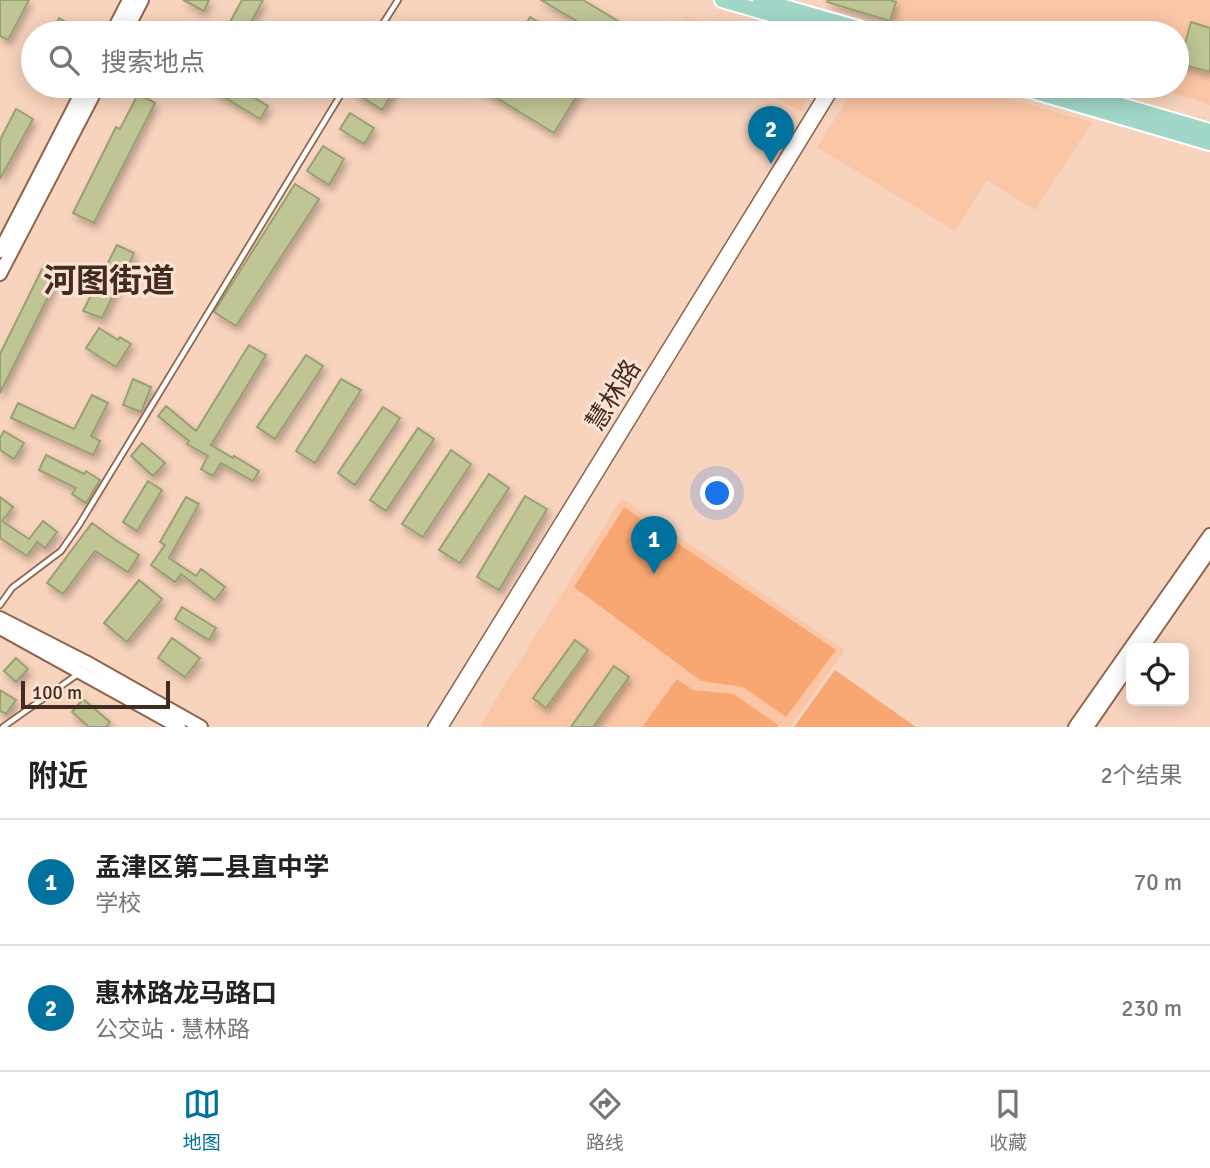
<!DOCTYPE html>
<html lang="zh">
<head>
<meta charset="utf-8">
<style>
	:root { --surface:#fff; --page:#f6f6f6; --text:#222; --muted:#767676; --line:#e0e0e0; --accent:#00729d }
	body { margin:0; font-family:Signika,"Noto Sans SC",sans-serif; background:var(--page); color:var(--text) }
	.controls { position:absolute; right:21px; bottom:21px; display:grid; overflow:hidden; border-radius:10px; box-shadow:0 4px 18px #0003 }
	.controls button { width:63px; height:63px; display:grid; place-items:center; padding:0; border:0; border-bottom:2px solid var(--line); background:var(--surface); color:var(--text); font:35px sans-serif }
	.scale { position:absolute; left:21px; bottom:18px; width:149px; box-sizing:border-box; padding-left:7px; border:4px solid #3f2d23; border-top:0; font-size:19px; line-height:24px; white-space:nowrap; color:#3f2d23; -webkit-text-stroke:5px #ffe3d2; paint-order:stroke }
	.you { position:absolute; left:718px; top:494px; width:24px; height:24px; margin:-18px; border:5px solid #fff; border-radius:50%; background:#1a73e8; box-shadow:0 0 0 10px #1a73e833 }
	.badge { display:grid; place-items:center; width:46px; height:46px; border-radius:50%; background:var(--accent); color:#fff; font-size:23px; font-weight:700 }
	.pin { position:absolute; translate:-50% -58px; filter:drop-shadow(0 2px 4px #0008) }
	.pin::after { content:''; position:absolute; top:37px; width:24px; height:21px; background:inherit; clip-path:polygon(0 0,100% 0,50% 100%) }
	.list { margin:0; padding:0; list-style:none }
	h2 { display:flex; justify-content:space-between; align-items:center; height:91px; margin:0; padding:0 28px; font-size:30px }
	h2 small { font-size:23px; font-weight:400; color:var(--muted) }
	.list li { display:grid; grid-template-columns:46px 1fr auto; gap:21px; align-items:center; box-sizing:border-box; height:126px; padding:0 28px; border-top:2px solid var(--line) }
	.list b { display:block; font-size:26px; white-space:nowrap }
	.list p { margin:0; font-size:23px; white-space:nowrap; color:var(--muted) }
	.list em { font-size:23px; font-style:normal; color:var(--muted) }
	.icon { flex:none; width:38px; height:38px; fill:none; stroke:currentColor; stroke-width:2; stroke-linecap:round; stroke-linejoin:round }
	.map { position:relative; flex:none; width:1210px; height:727px; overflow:hidden }
	.search { position:absolute; background:var(--surface); box-shadow:0 4px 18px #0003; left:21px; right:21px; top:21px; height:77px; display:flex; align-items:center; gap:18px; box-sizing:border-box; padding:0 24px; border-radius:38px; color:var(--muted); font-size:26px }
	.sheet { height:343px; background:var(--surface) }
	nav { display:flex; justify-content:space-around; align-items:center; box-sizing:border-box; height:98px; border-top:2px solid var(--line); background:var(--surface); font-size:19px; color:var(--muted) }
	nav a { display:grid; justify-items:center; gap:4px }
	nav .on { color:var(--accent) }
	.map>svg:first-child { display:block }
	.built { fill:#fbc6a6 }
	.green { fill:#f9a772 }
	.building { fill:#c0c595; stroke:#9a9f71; stroke-width:2; filter:url(#shadow) }
	.lines { fill:none; stroke-linecap:round; stroke-linejoin:round }
	.lane-casing { stroke:#8f664d; stroke-width:8 }
	.street-casing { stroke:#8f664d; stroke-width:12 }
	.secondary-casing { stroke:#8f664d; stroke-width:16 }
	.primary-casing { stroke:#fff; stroke-width:18 }
	.lane { stroke:#fff; stroke-width:4.5 }
	.street { stroke:#fff; stroke-width:9 }
	.secondary { stroke:#fff; stroke-width:12 }
	.primary { stroke:#a1d7c8; stroke-width:14 }
	.labels { text-anchor:middle; stroke-width:6; stroke-linejoin:round; paint-order:stroke }
	.street-label { font-size:26px; fill:#3f2d23; stroke:#ffe3d2 }
	.district-label { font-size:33px; font-weight:bold; fill:#3f2d23; stroke:#ffe3d2 }
</style>
</head>
<body>
<div class="map">
<svg width="1210" height="727" viewBox="0 0 1210 727">
	<defs>
		<filter id="shadow"><feDropShadow dx="3" dy="5" stdDeviation="3.5" flood-color="#0004"/></filter>
	</defs>
	<rect width="100%" height="100%" fill="#f8d3bd"/>
	<g class="built">
		<polygon points="822,0 1210,0 1210,105 1151,86 1177,86 1177,33 929,33"/>
		<polygon points="685,16 751,33 678,33"/>
		<polygon points="755,86 813,86 801,112"/>
		<polygon points="856,86 961,86 1092,122 1035,210 987,180 955,231 817,147"/>
		<polygon points="622,498 845,650 790,727 480,727 501,691"/>
	</g>
	<g class="green">
		<polygon points="624,507 836,650 786,717 743,687 701,681 574,587"/>
		<polygon points="835,670 916,727 794,727"/>
		<polygon points="677,679 693,690 734,694 778,725 777,727 642,727"/>
	</g>
	<g class="building">
		<polygon points="0,0 29,0 8,40 0,36"/>
		<polygon points="183,0 209,0 204,11"/>
		<polygon points="242,0 263,0 245,33 224,33"/>
		<polygon points="541,0 583,0 618,21 610,33 597,33"/>
		<polygon points="828,0 889,0 896,2 890,21 827,2"/>
		<polygon points="530,17 557,33 520,33"/>
		<polygon points="59,18 77,28 74,33 51,33"/>
		<polygon points="1191,22 1210,28 1210,72 1177,63 1177,42 1185,44"/>
		<polygon points="206,86 235,86 268,106 260,119"/>
		<polygon points="358,86 397,86 382,110 354,92"/>
		<polygon points="477,86 528,86 543,95 548,86 583,86 554,133"/>
		<polygon points="138,94 155,103 94,223 73,213 116,127 120,129"/>
		<polygon points="16,109 33,119 0,179 0,140"/>
		<polygon points="350,113 374,128 364,144 340,129"/>
		<polygon points="323,146 344,159 329,185 307,171"/>
		<polygon points="295,184 319,199 236,326 214,312"/>
		<polygon points="117,245 134,253 102,318 83,311"/>
		<polygon points="44,265 59,272 47,299 0,393 0,354"/>
		<polygon points="99,328 118,340 120,337 131,344 116,367 86,348"/>
		<polygon points="249,345 266,355 211,445 233,458 234,456 259,471 253,481 221,463 213,476 201,469 208,456 187,444 189,441 158,416 166,406 196,431"/>
		<polygon points="306,355 323,366 275,439 257,427"/>
		<polygon points="133,379 151,387 141,412 123,405"/>
		<polygon points="341,379 361,390 315,463 296,451"/>
		<polygon points="92,395 108,403 91,436 100,441 93,455 11,418 18,403 74,429"/>
		<polygon points="383,407 400,418 355,485 338,473"/>
		<polygon points="418,428 434,439 386,511 370,500"/>
		<polygon points="4,431 24,443 14,459 0,450 0,438"/>
		<polygon points="142,443 165,463 153,476 131,456"/>
		<polygon points="451,450 471,464 423,537 402,524"/>
		<polygon points="46,455 84,474 86,471 100,480 86,503 72,494 76,488 39,470"/>
		<polygon points="489,474 509,488 460,563 439,550"/>
		<polygon points="148,481 162,490 137,531 123,522"/>
		<polygon points="525,496 547,509 499,590 477,577"/>
		<polygon points="0,497 13,507 2,521 29,539 43,521 57,532 45,548 37,542 27,556 0,538"/>
		<polygon points="186,497 199,504 169,558 196,576 201,569 225,587 215,600 181,574 175,582 151,565 165,545 160,542"/>
		<polygon points="92,523 114,539 139,555 128,572 95,551 63,594 47,583"/>
		<polygon points="139,580 162,599 127,642 104,623"/>
		<polygon points="182,607 216,628 209,640 175,619"/>
		<polygon points="172,638 200,658 185,677 158,658"/>
		<polygon points="575,640 588,650 546,708 533,698"/>
		<polygon points="16,658 28,669 16,682 4,671"/>
		<polygon points="614,666 629,677 593,727 571,727"/>
		<polygon points="0,690 16,700 6,714 0,711"/>
		<polygon points="83,699 110,722 106,727 89,727 72,712"/>
	</g>
	<g class="lines">
		<defs>
			<g id="lane">
				<polyline points="377,33 398,0"/>
				<polyline points="0,605 12,588 61,551 79,525 346,86"/>
				<polyline points="3,727 78,674"/>
			</g>
			<g id="street">
				<polyline points="433,727 829,86"/>
				<polyline points="443,727 836,86"/>
			</g>
			<g id="secondary">
				<polyline points="112,33 129,0"/>
				<polyline points="125,33 142,0"/>
				<polyline points="0,251 85,86"/>
				<polyline points="0,274 98,86"/>
				<polyline points="0,618 86,662 201,727"/>
				<polyline points="0,628 179,727"/>
				<polyline points="1142,648 1210,550"/>
				<polyline points="1075,727 1210,535"/>
				<polyline points="1087,727 1131,663"/>
			</g>
			<g id="primary">
				<polyline points="722,0 836,33"/>
				<polyline points="760,0 875,33"/>
				<polyline points="1015,86 1210,143"/>
				<polyline points="1055,86 1210,131"/>
			</g>
		</defs>
		<use href="#lane" class="lane-casing"/>
		<use href="#street" class="street-casing"/>
		<use href="#secondary" class="secondary-casing"/>
		<use href="#primary" class="primary-casing"/>
		<use href="#lane" class="lane"/>
		<use href="#street" class="street"/>
		<use href="#secondary" class="secondary"/>
		<use href="#primary" class="primary"/>
	</g>
	<g class="labels">
		<g class="street-label">
			<text transform="translate(613 395) rotate(-58)" y="9">慧林路</text>
		</g>
		<g class="district-label">
			<text x="109" y="292">河图街道</text>
		</g>
	</g>
</svg>
<div class="controls">
<button><svg class="icon" aria-label="locate" viewBox="0 0 24 24"><circle cx="12" cy="12" r="6"/><path d="M12 2v4M12 18v4M2 12h4M18 12h4"/></svg></button>
</div>
<div class="scale">100 m</div>
<div class="you"></div>
<div class="pin badge" style="left:654px;top:574px">1</div>
<div class="pin badge" style="left:771px;top:164px">2</div>
<div class="search"><svg class="icon" aria-label="search" viewBox="0 0 24 24"><circle cx="10" cy="10" r="6"/><path d="M15 15l6 6"/></svg>搜索地点</div>
</div>
<section class="sheet">
<h2>附近<small>2个结果</small></h2>
<ul class="list">
<li><span class="badge">1</span><div><b>孟津区第二县直中学</b><p>学校</p></div><em>70 m</em></li>
<li><span class="badge">2</span><div><b>惠林路龙马路口</b><p>公交站 · 慧林路</p></div><em>230 m</em></li>
</ul>
</section>
<nav>
<a class="on"><svg class="icon" aria-label="map" viewBox="0 0 24 24"><path d="M3 6l6-2 6 2 6-2v14l-6 2-6-2-6 2zM9 4v14M15 6v14"/></svg>地图</a>
<a><svg class="icon" aria-label="directions" viewBox="0 0 24 24"><path d="M12 3l9 9-9 9-9-9zM9 14v-3h6M13 9l2 2-2 2"/></svg>路线</a>
<a><svg class="icon" aria-label="saved" viewBox="0 0 24 24"><path d="M7 4h10v16l-5-4-5 4z"/></svg>收藏</a>
</nav>
</body>
</html>
